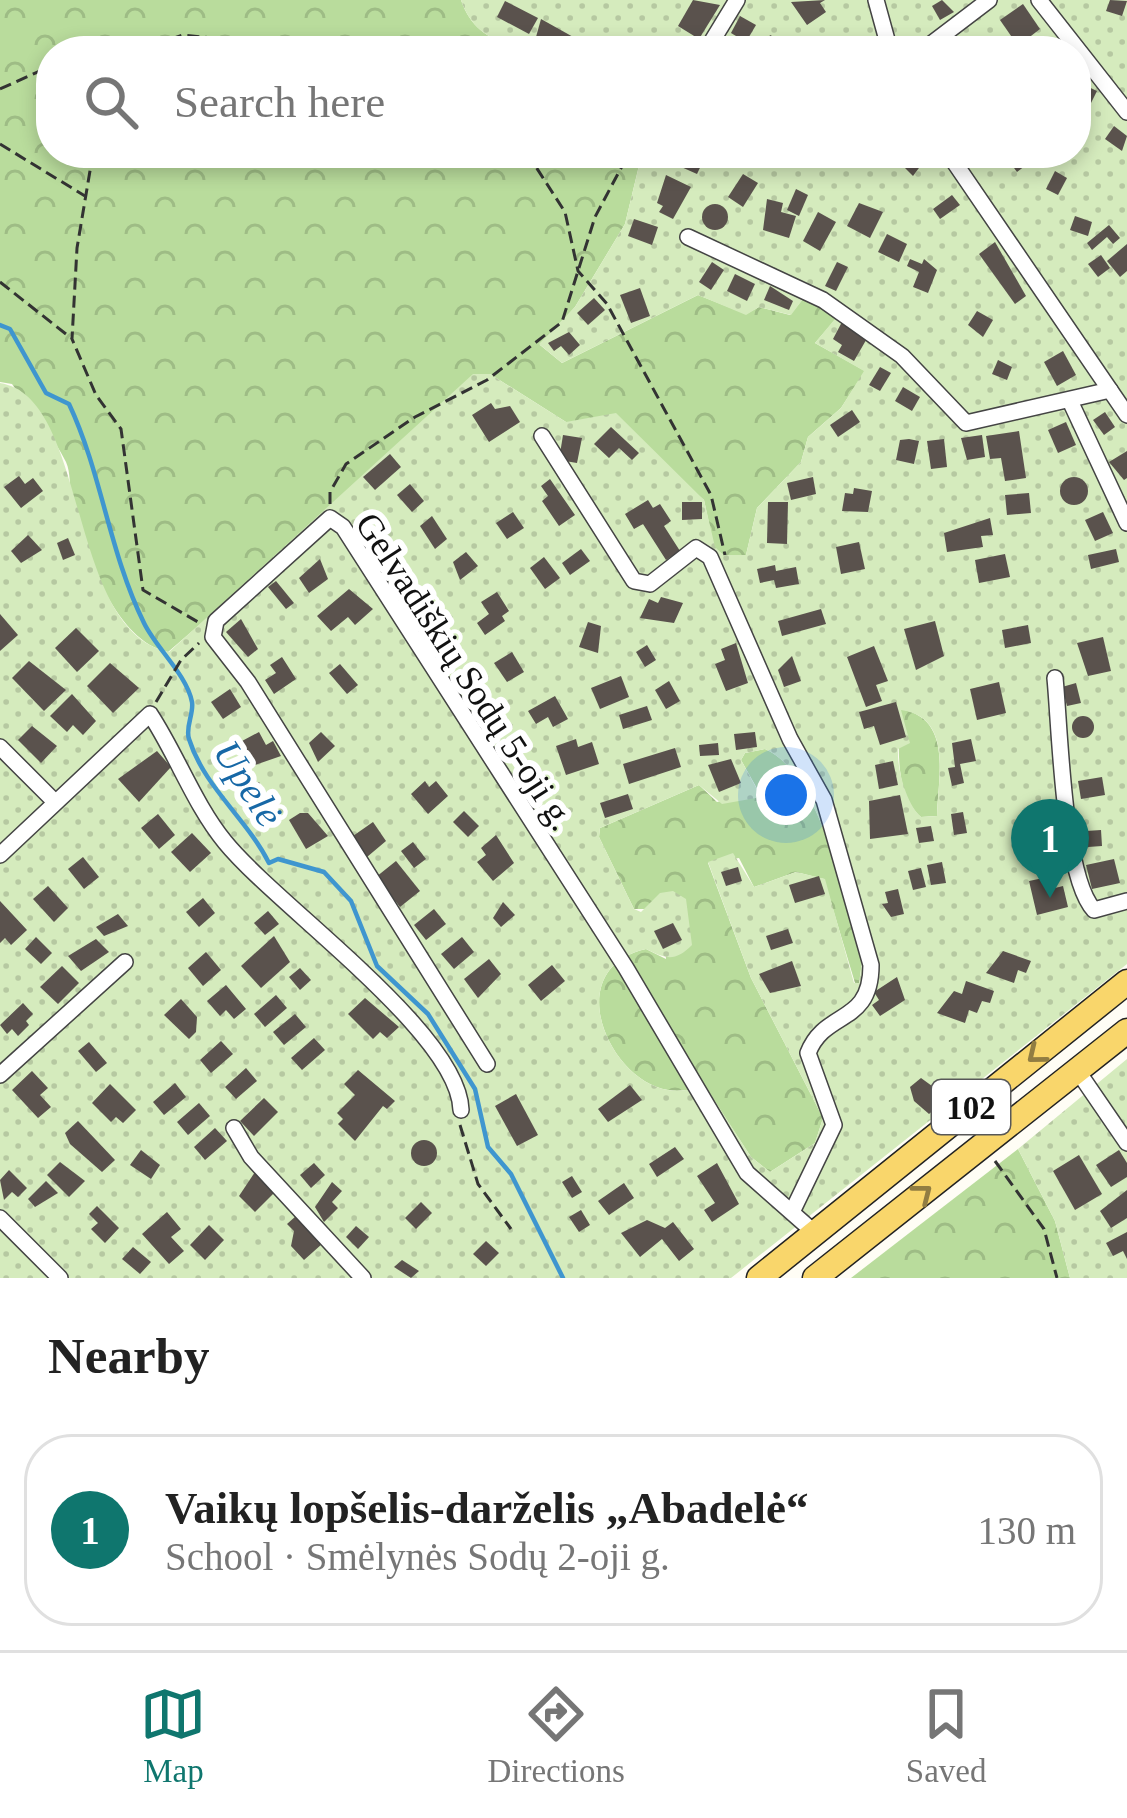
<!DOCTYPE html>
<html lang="en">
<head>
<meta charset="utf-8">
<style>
	:root { --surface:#fff; --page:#f6f6f6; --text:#222; --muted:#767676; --line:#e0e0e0; --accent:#0f766e }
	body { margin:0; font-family:"Times New Roman",serif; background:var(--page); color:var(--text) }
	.you { position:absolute; left:786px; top:795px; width:42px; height:42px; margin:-30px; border:9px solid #fff; border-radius:50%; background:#1a73e8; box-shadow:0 0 0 18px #1a73e833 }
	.badge { display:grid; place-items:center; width:78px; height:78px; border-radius:50%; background:var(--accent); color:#fff; font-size:39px; font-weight:700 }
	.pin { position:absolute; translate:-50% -99px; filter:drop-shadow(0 3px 6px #0008) }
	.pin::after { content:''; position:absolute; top:63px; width:42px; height:36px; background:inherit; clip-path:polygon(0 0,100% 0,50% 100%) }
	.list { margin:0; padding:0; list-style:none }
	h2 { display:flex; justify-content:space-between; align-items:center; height:156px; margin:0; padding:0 48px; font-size:51px }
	h2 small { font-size:39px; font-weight:400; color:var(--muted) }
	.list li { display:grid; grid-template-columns:78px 1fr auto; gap:36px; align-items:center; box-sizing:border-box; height:192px; margin:0 24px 24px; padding:0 24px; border:3px solid var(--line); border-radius:48px }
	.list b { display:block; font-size:45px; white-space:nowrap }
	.list p { margin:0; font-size:39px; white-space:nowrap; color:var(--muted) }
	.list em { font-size:39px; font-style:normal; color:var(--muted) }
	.icon { flex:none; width:66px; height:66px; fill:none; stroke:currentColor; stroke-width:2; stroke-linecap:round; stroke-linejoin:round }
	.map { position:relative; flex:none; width:1127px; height:1278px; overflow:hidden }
	.search { position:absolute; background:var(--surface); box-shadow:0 6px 18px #0003; left:36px; right:36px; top:36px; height:132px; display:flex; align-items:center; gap:30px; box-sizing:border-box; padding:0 42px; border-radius:48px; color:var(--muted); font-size:45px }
	.sheet { height:372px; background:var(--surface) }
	nav { display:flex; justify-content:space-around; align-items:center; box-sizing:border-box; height:168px; border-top:3px solid var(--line); background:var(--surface); font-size:33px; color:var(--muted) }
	nav a { display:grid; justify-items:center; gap:6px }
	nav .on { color:var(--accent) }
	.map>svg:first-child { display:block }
	.forest { fill:url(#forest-crowns) }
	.garden { fill:url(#garden-dots); fill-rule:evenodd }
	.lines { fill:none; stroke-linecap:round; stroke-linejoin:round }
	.stream { stroke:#3f96cf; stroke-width:4.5 }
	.building { fill:#5a524d }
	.minor-casing { stroke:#444; stroke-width:18 }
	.primary-casing { stroke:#222; stroke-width:27 }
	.path { stroke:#333; stroke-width:3; stroke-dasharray:12 6; stroke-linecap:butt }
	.minor { stroke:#fff; stroke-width:15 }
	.primary { stroke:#f9d66b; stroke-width:24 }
	.oneway { stroke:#917d42 }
	.labels { text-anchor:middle; stroke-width:12; stroke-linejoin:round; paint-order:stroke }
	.shield { fill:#fff; stroke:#585858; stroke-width:3 }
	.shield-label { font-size:33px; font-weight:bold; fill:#111 }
	.street-label { font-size:36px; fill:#111; stroke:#fff }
	.water-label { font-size:39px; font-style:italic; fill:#1768a6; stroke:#fff }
</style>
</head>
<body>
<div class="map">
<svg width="1127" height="1278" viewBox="0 0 1127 1278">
	<defs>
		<pattern id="forest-crowns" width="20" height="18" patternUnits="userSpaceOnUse" patternTransform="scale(3)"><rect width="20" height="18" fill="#b9dc9c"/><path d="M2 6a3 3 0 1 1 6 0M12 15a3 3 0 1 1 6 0" fill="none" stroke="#9ebc85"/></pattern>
		<pattern id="garden-dots" width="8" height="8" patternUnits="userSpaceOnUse" patternTransform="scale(3)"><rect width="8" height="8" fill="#d5ebbd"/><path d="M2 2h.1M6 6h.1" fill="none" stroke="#b6c8a1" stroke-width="1.8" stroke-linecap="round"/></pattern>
	</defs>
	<rect width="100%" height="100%" fill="#fffdf5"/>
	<g class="forest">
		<path d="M0,0h461c15,44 53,47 93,51h-503v102h591l-17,71 -50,83 -35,38 22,18 136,-68 48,19 13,-7 31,8 16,-20 34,19 -25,29 50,28 -24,37 -33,29 -7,25 -44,46 -11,47h-23l-9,-8 -10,-47 -30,-25 -108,-53 -76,-48 -322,278c-55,-12 -84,-104 -96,-153 -3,-12 -1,-26 -6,-37 -13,-27 -37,-53 -54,-78l-12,-2z"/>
		<path d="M900,709c53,9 38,67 37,107l-16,1c-28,-25 -22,-74 -21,-108z"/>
		<path d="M765,749c57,25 81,157 97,213l-3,21h-4l-31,-104 -28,-7 -42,15 -15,-29 -31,5 43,115 72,140 -8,25 -45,29 -19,-15 -45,-69c-12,1 -26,4 -38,2 -59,-9 -109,-121 -22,-141l20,10 -6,-65 -12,15h-14l-35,-72 1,-9 99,-43 18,17 42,-10 -18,-32 4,-7z"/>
		<polygon points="1018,1149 1055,1221 1070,1278 851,1278"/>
	</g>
	<g class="garden">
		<path d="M461,0h666v964l-396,314h-731v-895c90,14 66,248 169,269l304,-278h17l76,48 50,-9 88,87 11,47 8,8h23l11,-47 44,-46 7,-25 33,-29 23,-37 -49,-28 24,-29 -33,-19 -15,20 -32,-8 -13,8 -48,-20 -136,68 -23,-19 36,-37 50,-83 17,-71h113l18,10 13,-10h290v-102h-522c-40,-4 -78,-7 -93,-51zM901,710c52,7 37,67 36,106l-16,1c-15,-14 -24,-48 -23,-68l12,-6zM765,749c57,25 81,157 97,213l-3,21h-5l-29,-104 -29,-7 -42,15 -21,-34 -25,9 43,116 72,140 -8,25 -45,29 -19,-15 -45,-70c-12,2 -27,5 -38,3 -59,-9 -109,-121 -22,-141 20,10 29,13 46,-4l-6,-46 -13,-8 -13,2 -19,19 -7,-3 -35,-72 1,-9 99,-43 23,19 34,-6 3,-5 -18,-33 4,-7z"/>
		<polygon points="1127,1059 1127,1278 1070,1278 1055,1221 1018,1149"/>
	</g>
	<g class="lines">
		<path class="stream" d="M0,325l10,4 36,64 23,11c33,70 40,148 75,219 12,25 43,52 48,79 2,12 -7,25 -3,37 15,48 58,80 80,124l9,-4 46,13 27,29 26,65 51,48 47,75 13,58 23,27 52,104"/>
	</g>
	<g class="building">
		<polygon points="693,0 720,5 699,39 678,26"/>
		<polygon points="825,0 820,3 826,12 807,25 791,2"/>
		<polygon points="942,0 954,12 940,20 932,6"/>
		<polygon points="1110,0 1127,1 1122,16 1106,11"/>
		<polygon points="505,1 538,18 529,34 497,17"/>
		<polygon points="1023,4 1040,29 1018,46 1000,20"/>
		<polygon points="740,16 756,25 746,42 731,33"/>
		<polygon points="541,19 575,38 536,37"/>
		<polygon points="770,35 790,45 788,51 763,51"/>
		<polygon points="1080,83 1097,91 1090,105 1076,99"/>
		<polygon points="1114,126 1127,136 1122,151 1105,139"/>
		<polygon points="685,153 707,153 697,174 679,166"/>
		<polygon points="916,153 930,153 913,176 900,163"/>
		<polygon points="1003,153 1042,153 1017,172"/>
		<polygon points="1055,171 1067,178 1058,195 1046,189"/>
		<polygon points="743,174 758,183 743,207 728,197"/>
		<polygon points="666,175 691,187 673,219 659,212 663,206 657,203"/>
		<polygon points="796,189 808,195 799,216 787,210"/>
		<polygon points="952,195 960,205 940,219 933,209"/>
		<polygon points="767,199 783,203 781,212 796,216 789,238 763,230"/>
		<polygon points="859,203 883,212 870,238 847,226"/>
		<circle cx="715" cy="217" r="13"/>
		<polygon points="818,212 836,222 820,251 803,241"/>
		<polygon points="1075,216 1092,222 1088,236 1070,230"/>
		<polygon points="634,219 658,227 652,245 628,236"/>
		<polygon points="1109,225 1120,238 1113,244 1107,237 1092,250 1087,243"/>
		<polygon points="887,234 907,244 899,262 878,252"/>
		<polygon points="995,242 1026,296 1015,304 979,254"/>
		<polygon points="1127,244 1127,271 1120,277 1107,261"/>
		<polygon points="1101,255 1110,268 1098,277 1088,264"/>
		<polygon points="910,259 922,264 924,259 937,270 928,293 913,287 919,272 907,266"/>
		<polygon points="712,262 724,270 711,290 699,282"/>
		<polygon points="837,262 848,267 836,291 825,286"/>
		<polygon points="735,274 755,284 747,301 727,291"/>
		<polygon points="770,286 793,301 789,310 764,300"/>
		<polygon points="640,288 650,316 631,323 620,295"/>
		<polygon points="594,298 605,310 588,325 577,313"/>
		<polygon points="977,311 993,320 983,337 968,325"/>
		<polygon points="843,320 869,335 854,361 838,352 842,345 833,339"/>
		<polygon points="569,332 580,345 569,355 561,346 554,351 548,343"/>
		<polygon points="1063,351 1076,375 1057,386 1044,362"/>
		<polygon points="998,360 1012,367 1007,380 992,374"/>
		<polygon points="880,367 891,373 880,391 869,385"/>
		<polygon points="903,387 920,397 912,411 895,401"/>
		<polygon points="491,403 495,409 510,406 520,422 489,442 472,415"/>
		<polygon points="852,410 860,422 838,437 830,425"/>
		<polygon points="1105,412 1115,427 1104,435 1093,420"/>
		<polygon points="1066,422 1076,445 1058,453 1048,430"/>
		<polygon points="611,427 639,453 632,460 619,448 609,458 594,444"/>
		<polygon points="1019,431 1026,478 1005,481 1001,458 990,459 986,436"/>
		<polygon points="563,435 582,438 577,463 559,460"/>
		<polygon points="982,435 985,457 967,460 961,438"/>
		<polygon points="909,439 919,441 914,464 896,460 900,440"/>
		<polygon points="944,439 947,467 931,469 927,441"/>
		<polygon points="1127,451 1127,478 1124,480 1109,462"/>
		<polygon points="390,454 401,467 375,490 363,477"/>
		<polygon points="19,476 25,484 33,478 43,491 21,508 4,487"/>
		<polygon points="813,477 816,494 791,500 787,483"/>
		<circle cx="1074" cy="491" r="14"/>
		<polygon points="550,479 575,515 559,526 542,501 548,496 541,486"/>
		<polygon points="410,484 424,501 412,512 397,495"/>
		<polygon points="854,488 872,491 868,512 842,511 845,493 853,494"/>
		<polygon points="1029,493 1031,513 1007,515 1005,495"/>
		<polygon points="648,500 653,508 660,504 671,521 664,526 680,551 666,560 643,524 634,529 625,514"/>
		<polygon points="682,502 702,502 702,519 682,520"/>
		<polygon points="768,502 788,502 787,544 767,543"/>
		<polygon points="513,512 524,528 507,539 496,523"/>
		<polygon points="1103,512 1113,533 1095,541 1085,520"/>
		<polygon points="432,516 447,539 435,549 420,526"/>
		<polygon points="990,518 993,535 981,536 983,547 947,552 944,533"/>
		<polygon points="28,535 42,550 21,563 11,551"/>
		<polygon points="68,538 75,555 63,560 57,543"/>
		<polygon points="859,542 865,569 841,574 836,547"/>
		<polygon points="581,549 590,561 570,575 562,563"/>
		<polygon points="1116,549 1119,562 1091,569 1088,555"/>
		<polygon points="466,552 478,566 460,580 453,562"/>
		<polygon points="1005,554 1010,577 979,583 975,560"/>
		<polygon points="544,557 560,578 545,589 530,568"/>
		<polygon points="320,559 328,579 309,593 299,578"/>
		<polygon points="775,565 776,571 796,567 799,584 776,588 774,580 760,583 757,569"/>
		<polygon points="276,581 294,603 286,609 268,587"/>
		<polygon points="349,589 373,609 355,625 348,617 331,631 317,616"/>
		<polygon points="497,592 509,611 502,616 505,621 485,635 477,623 489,614 481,602"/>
		<polygon points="661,597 683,603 674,623 640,618 649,599 658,603"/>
		<polygon points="821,609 826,624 782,636 778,621"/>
		<polygon points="0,614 18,635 0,651"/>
		<polygon points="241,619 258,649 248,657 226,632"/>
		<polygon points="935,621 944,656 916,670 904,629"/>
		<polygon points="588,622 601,626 598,653 579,647"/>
		<polygon points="1028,625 1031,643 1005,648 1002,630"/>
		<polygon points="76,628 99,651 77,672 55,648"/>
		<polygon points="1103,637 1111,671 1088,676 1077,643"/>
		<polygon points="736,643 748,683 726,691 715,664 725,660 721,649"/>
		<polygon points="647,645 656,660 645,667 636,652"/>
		<polygon points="874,646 888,681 876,685 882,701 866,707 847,657"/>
		<polygon points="512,652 524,672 507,682 494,663"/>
		<polygon points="792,656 801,681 784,687 778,670"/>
		<polygon points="282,657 296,679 274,694 265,680 276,673 270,665"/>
		<polygon points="29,661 66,690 44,711 12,678"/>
		<polygon points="110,663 139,688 113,713 87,686"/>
		<polygon points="340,664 358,685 347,694 329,673"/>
		<polygon points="621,676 629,697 600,709 591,688"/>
		<polygon points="669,681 680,701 666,709 655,690"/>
		<polygon points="999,682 1006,713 977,720 970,689"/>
		<polygon points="1076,683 1081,703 1067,706 1062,687"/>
		<polygon points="230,689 241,707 223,719 211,702"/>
		<polygon points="72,694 96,721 83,735 73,725 67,732 50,716"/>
		<polygon points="555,696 568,719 553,727 548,717 536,724 528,711"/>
		<polygon points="896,702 906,737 880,745 874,726 864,729 859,712"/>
		<polygon points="647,706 652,720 623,729 619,715"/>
		<circle cx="1083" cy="727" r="11"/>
		<polygon points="32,726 57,746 41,763 18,740"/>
		<polygon points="259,732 266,745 273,741 281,756 255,765 242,741"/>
		<polygon points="321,732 335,746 318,762 309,743"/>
		<polygon points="755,732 757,747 736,750 734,734"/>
		<polygon points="576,739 578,747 592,742 599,764 566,775 556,746"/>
		<polygon points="971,739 976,761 960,764 964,783 952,786 948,768 955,767 952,743"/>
		<polygon points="718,743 719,755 700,756 699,745"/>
		<polygon points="675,748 681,767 629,784 623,764"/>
		<polygon points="157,751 171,767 139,802 118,779"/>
		<polygon points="731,759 741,783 719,792 708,765"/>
		<polygon points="893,761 898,785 879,789 875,765"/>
		<polygon points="1102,777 1105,795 1081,799 1078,781"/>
		<polygon points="425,781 429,787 436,781 448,796 428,814 411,794"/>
		<polygon points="259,782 273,808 258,817 243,790"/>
		<polygon points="628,794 633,809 605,818 600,803"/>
		<polygon points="900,795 908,834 870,839 869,801"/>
		<polygon points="1049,804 1051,820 1029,824 1026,808"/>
		<polygon points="464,811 479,826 468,837 453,822"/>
		<polygon points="963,812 967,833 954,835 951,814"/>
		<polygon points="300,813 308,813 328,836 306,849 289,820"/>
		<polygon points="158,814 175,835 159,849 141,828"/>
		<polygon points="373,822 386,841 367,857 353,836"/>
		<polygon points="931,826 934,841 919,843 916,828"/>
		<polygon points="1101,830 1102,846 1088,847 1086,831"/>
		<polygon points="192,833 211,853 190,872 171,852"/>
		<polygon points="496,835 514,863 493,881 477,862 486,855 481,848"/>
		<polygon points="413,842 426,859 414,868 401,851"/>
		<polygon points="83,857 99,877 84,889 68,869"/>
		<polygon points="1114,859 1120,883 1092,889 1086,865"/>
		<polygon points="396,861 420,891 400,907 376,877"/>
		<polygon points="942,862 946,883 931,885 927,865"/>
		<polygon points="738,867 742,881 726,886 721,872"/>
		<polygon points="921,868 926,887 913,890 908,871"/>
		<polygon points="819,876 825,894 795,903 789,885"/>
		<polygon points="1048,877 1051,889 1063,886 1068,907 1037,915 1029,881"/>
		<polygon points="48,886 68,908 54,922 33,899"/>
		<polygon points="898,889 904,914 891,917 882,904 888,903 885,892"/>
		<polygon points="203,898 215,913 199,927 186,912"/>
		<polygon points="0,901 27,930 11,945 5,938 0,943"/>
		<polygon points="503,902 515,915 501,927 493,918"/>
		<polygon points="434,909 446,924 426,940 414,925"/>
		<polygon points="268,911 279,924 265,935 254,923"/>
		<polygon points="118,914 128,926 104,936 96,927"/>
		<polygon points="673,923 682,940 663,949 654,931"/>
		<polygon points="788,929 793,943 771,950 766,936"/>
		<polygon points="274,936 290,962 261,988 241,966"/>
		<polygon points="36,937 52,953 41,964 25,949"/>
		<polygon points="462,937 474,952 454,969 441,954"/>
		<polygon points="96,939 109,952 81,971 68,956"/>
		<polygon points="1003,951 1031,961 1026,973 1018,970 1014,983 986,973"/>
		<polygon points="206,952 221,970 203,986 188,968"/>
		<polygon points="489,959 501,974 478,998 464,979"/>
		<polygon points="792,961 801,986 770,993 759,974"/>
		<polygon points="552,965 565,981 541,1001 528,985"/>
		<polygon points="62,966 79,983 58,1004 40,987"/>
		<polygon points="300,968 311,980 300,990 289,977"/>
		<polygon points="897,977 905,1000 880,1016 872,1005 879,1000 874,992"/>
		<polygon points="966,981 994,991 990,1003 982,1001 977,1013 969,1010 965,1023 937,1013 954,991 962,994"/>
		<polygon points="226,985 246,1009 234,1019 226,1010 220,1016 207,1001"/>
		<polygon points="276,995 287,1008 265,1027 254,1014"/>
		<polygon points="365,998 399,1027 387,1038 380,1032 373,1039 348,1014"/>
		<polygon points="181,999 197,1017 196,1032 189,1039 164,1015"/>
		<polygon points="23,1003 33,1014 26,1021 29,1025 18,1036 12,1029 7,1034 0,1025"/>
		<polygon points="295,1014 306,1027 284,1045 273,1032"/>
		<polygon points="314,1038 325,1050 302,1070 291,1058"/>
		<polygon points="221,1041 233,1054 211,1073 200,1060"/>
		<polygon points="89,1042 107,1063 96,1072 78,1051"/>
		<polygon points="246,1068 257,1081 236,1099 225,1087"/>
		<polygon points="358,1070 395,1101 387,1109 383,1106 355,1141 338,1124 343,1119 337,1113 355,1095 344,1084"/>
		<polygon points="32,1071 48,1088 40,1095 51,1107 38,1118 12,1090"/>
		<polygon points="921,1078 943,1094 943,1102 929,1114 914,1101 910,1087"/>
		<polygon points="175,1083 186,1097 164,1115 153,1102"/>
		<polygon points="110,1084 136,1110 123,1123 116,1117 111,1122 92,1103"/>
		<polygon points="630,1085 642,1100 608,1122 598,1109"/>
		<polygon points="516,1094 538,1135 517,1146 495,1106"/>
		<polygon points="264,1098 278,1112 254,1136 240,1121"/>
		<polygon points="199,1103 210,1116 188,1135 177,1122"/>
		<polygon points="78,1121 115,1160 102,1172 70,1144 65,1133"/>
		<polygon points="215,1128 227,1141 205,1160 194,1147"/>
		<circle cx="424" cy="1153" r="13"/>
		<polygon points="675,1147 684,1159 657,1177 649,1164"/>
		<polygon points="141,1150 160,1165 151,1179 130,1165"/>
		<polygon points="1119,1150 1127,1163 1127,1177 1111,1187 1096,1165"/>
		<polygon points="1079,1155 1102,1194 1075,1210 1053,1171"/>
		<polygon points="60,1162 85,1181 69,1197 47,1175"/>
		<polygon points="314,1163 325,1175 311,1188 300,1175"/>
		<polygon points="717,1163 739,1204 712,1222 704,1210 715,1203 697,1176"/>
		<polygon points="9,1170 27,1188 18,1197 12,1192 4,1200 0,1180"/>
		<polygon points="255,1172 275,1192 255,1212 239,1196"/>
		<polygon points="572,1176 582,1192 572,1198 562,1182"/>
		<polygon points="46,1181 58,1193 35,1207 28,1199"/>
		<polygon points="332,1182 342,1191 332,1202 338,1208 324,1222 315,1207"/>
		<polygon points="624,1183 634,1198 609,1215 598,1201"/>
		<polygon points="1127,1190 1127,1218 1111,1228 1100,1211"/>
		<polygon points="421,1202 432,1213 416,1229 405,1218"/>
		<polygon points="97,1206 119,1228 105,1243 91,1229 98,1223 89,1214"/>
		<polygon points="581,1210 590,1225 579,1232 569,1217"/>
		<polygon points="167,1212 181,1229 171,1237 184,1251 169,1264 142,1234"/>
		<polygon points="296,1216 322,1244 304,1260 291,1246 294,1231 287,1224"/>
		<polygon points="647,1220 665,1228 673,1222 694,1249 679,1261 662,1239 640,1257 621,1233"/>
		<polygon points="209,1225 224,1240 205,1260 190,1245"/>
		<polygon points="356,1226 369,1237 358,1249 346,1237"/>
		<polygon points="1127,1232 1127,1259 1123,1251 1113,1256 1106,1243"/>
		<polygon points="486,1241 499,1253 486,1266 473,1254"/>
		<polygon points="133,1247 151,1262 140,1274 122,1259"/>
		<polygon points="402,1260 419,1271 411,1278 394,1267"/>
	</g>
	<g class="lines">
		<defs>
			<g id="minor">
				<polyline points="876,0 890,51"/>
				<polyline points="1039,0 1127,112"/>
				<polyline points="706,51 737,0"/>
				<polyline points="922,51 989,0"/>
				<polyline points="948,153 1127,415"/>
				<polyline points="688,237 823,300 902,356 966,423 1110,390"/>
				<polyline points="1071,403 1127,523"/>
				<path d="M542,436l92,145 16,3 46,-36 14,9 80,182 34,61 47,165c0,61 -46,44 -63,88l26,72 -41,85"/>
				<path d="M1055,678c5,50 8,199 39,232l33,-9"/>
				<polyline points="0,747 55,802"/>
				<path d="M0,855l150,-141c27,41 44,90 75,128 52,64 234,191 236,268"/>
				<polyline points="487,1064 248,682 213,637 216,621 330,518 343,527 626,968 747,1173 815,1233"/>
				<polyline points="1077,1070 1127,1143"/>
				<polyline points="0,1075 125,962"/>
				<polyline points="234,1128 251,1157 363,1278"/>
				<polyline points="0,1218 60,1278"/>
			</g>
			<g id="primary">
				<polyline points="759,1278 1127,982"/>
				<polyline points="815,1278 1127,1031"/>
			</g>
		</defs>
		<use href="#minor" class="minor-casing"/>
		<use href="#primary" class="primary-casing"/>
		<g class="path">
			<polyline points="118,51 140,46"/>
			<polyline points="136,51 183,35 343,51"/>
			<polyline points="0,89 51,66"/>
			<polyline points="0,144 85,196"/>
			<polyline points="93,153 77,248 72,339 96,395 121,429 143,590 198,622"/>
			<polyline points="527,153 565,212 578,271 607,304 711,495 725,555"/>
			<polyline points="0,282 71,338"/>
			<polyline points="330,504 330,492 346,464 415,417 487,380 562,322 595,217 629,153"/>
			<polyline points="156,702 181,660 199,643"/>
			<polyline points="460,1125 478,1184 511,1229"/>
			<polyline points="995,1161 1044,1229 1057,1278"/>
		</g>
		<use href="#minor" class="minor"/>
		<use href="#primary" class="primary"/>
	</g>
	<defs><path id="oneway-chevron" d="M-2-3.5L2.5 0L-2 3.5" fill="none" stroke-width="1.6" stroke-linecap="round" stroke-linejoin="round" transform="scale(3)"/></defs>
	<g class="oneway">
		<use href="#oneway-chevron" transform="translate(1036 1055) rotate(141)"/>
		<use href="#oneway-chevron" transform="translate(923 1193) rotate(-38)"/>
	</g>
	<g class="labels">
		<rect class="shield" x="932" y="1080" width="78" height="54" rx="9"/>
		<g class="shield-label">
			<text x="971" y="1119">102</text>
		</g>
		<g class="street-label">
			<text transform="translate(466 671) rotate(57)" y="13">Gelvadiškių Sodų 5-oji g.</text>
		</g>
		<g class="water-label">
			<text transform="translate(249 783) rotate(57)" y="14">Upelė</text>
		</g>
	</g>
</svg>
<div class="you"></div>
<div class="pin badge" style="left:1050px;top:898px">1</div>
<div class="search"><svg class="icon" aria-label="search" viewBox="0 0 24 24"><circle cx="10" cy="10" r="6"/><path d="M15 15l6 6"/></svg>Search here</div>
</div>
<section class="sheet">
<h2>Nearby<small></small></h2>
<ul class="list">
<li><span class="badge">1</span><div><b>Vaikų lopšelis-darželis „Abadelė“</b><p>School · Smėlynės Sodų 2-oji g.</p></div><em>130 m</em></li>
</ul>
</section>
<nav>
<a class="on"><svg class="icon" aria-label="map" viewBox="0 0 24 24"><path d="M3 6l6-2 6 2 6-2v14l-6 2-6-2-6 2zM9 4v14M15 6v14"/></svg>Map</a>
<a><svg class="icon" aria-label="directions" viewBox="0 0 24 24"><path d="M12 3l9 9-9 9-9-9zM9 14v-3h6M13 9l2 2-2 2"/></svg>Directions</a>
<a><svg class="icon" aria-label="saved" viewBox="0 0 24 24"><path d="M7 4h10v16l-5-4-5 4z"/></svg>Saved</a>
</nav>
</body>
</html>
